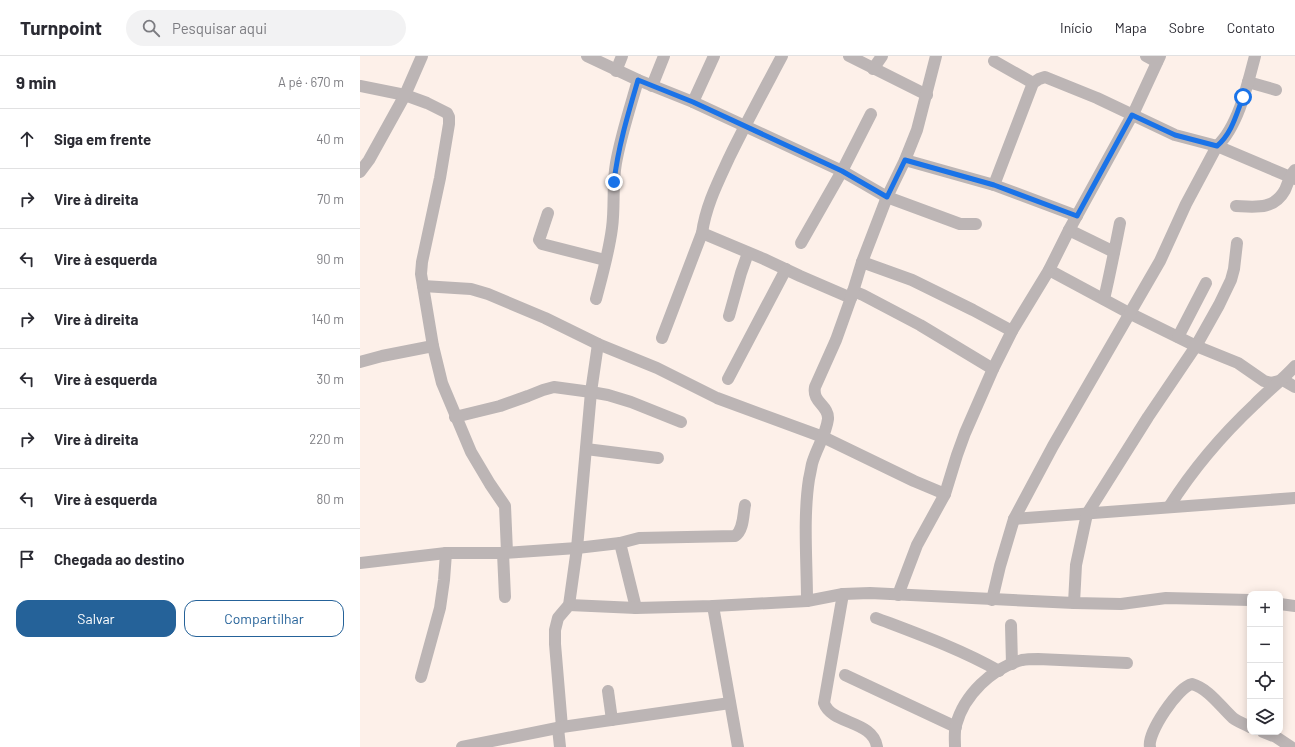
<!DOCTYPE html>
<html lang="pt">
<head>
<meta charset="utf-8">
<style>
	:root { --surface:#fff; --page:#f2f2f3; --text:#2b2b33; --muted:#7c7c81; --line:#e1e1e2; --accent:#256299 }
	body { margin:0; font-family:Barlow,sans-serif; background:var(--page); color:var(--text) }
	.controls { position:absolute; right:12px; bottom:12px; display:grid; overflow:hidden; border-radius:8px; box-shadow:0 2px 10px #0003 }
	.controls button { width:36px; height:36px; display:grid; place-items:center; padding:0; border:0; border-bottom:1px solid var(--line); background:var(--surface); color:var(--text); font:20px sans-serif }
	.stop { position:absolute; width:12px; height:12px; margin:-9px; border:3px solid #1a73e8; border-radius:50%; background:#fff }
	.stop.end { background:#1a73e8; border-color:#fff; box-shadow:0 1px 4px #0008 }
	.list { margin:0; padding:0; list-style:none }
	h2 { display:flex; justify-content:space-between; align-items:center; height:52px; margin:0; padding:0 16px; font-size:17px }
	h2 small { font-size:13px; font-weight:400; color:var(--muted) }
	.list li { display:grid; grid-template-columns:26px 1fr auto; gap:12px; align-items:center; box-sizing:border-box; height:60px; padding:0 16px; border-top:1px solid var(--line) }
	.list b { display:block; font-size:15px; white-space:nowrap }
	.list em { font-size:13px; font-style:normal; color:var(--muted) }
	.actions { display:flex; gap:8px; padding:12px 16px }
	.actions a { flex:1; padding:9px 0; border:1px solid var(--accent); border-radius:12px; text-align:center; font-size:14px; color:var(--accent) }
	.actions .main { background:var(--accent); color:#fff }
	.icon { flex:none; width:22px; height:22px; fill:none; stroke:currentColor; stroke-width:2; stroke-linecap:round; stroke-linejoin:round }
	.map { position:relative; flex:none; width:935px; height:691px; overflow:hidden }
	header { display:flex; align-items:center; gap:24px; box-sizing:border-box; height:56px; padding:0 20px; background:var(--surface); border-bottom:1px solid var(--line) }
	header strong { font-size:19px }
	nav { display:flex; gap:22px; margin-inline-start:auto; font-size:14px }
	.search { width:280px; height:36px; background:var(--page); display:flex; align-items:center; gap:10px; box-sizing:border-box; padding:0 14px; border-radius:22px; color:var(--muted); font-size:15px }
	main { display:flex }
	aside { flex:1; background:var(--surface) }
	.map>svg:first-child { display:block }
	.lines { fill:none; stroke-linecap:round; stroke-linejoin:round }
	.minor { stroke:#bcb5b5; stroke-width:12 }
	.route { stroke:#1a73e8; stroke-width:5 }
</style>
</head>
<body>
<header>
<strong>Turnpoint</strong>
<div class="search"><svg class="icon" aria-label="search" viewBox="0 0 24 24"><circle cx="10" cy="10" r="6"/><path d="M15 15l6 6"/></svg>Pesquisar aqui</div>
<nav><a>Início</a><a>Mapa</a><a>Sobre</a><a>Contato</a></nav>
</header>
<main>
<aside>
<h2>9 min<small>A pé · 670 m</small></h2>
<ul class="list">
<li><svg class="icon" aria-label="ahead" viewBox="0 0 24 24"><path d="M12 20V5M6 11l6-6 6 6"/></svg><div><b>Siga em frente</b></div><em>40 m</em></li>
<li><svg class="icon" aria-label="right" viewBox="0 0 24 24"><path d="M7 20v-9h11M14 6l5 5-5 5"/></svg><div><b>Vire à direita</b></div><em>70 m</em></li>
<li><svg class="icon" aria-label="left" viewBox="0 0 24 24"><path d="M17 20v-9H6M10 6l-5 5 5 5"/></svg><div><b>Vire à esquerda</b></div><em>90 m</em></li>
<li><svg class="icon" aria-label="right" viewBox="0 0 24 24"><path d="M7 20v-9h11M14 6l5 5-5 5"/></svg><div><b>Vire à direita</b></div><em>140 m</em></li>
<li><svg class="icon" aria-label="left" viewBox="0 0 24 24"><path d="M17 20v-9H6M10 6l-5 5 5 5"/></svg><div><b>Vire à esquerda</b></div><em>30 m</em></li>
<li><svg class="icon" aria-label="right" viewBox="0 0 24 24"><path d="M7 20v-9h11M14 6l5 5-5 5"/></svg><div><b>Vire à direita</b></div><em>220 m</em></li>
<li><svg class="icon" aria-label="left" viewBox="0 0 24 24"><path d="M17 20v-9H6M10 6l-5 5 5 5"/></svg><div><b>Vire à esquerda</b></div><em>80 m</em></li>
<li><svg class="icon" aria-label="arrive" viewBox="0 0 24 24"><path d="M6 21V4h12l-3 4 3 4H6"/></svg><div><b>Chegada ao destino</b></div></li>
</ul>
<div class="actions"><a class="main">Salvar</a><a>Compartilhar</a></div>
</aside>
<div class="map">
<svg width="935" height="691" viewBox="0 0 935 691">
	<rect width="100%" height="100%" fill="#fdf0e9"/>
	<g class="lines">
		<g class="minor">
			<polyline points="227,0 278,24 333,46 482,115 527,141 600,168 616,168"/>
			<polyline points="489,0 567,39"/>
			<polyline points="786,0 797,6"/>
			<polyline points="634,5 673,27"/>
			<polyline points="513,13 522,0"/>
			<polyline points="256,15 262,0"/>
			<polyline points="888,26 916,34"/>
			<polyline points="0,30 45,39 67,47 87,57 89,61 89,68 80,122 62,206 61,218 73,290 82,327 111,396 130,428 145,450 147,496"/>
			<polyline points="292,30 304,0"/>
			<polyline points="333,46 354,0"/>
			<polyline points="545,104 634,129 717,160"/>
			<polyline points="0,116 9,104 45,39 62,0"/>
			<polyline points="634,129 673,27 679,23 685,21 737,42 815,79 857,90 935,123"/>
			<path d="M876,150c20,1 38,4 49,-16 3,-7 5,-15 10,-20"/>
			<polyline points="188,157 179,184 182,188 245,204"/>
			<polyline points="709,174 754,196"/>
			<polyline points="342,177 404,203 440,220 491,242"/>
			<polyline points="441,187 482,115 511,58"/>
			<polyline points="502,206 552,224 613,254 652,275"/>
			<polyline points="689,214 769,257 836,290 878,307 904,325 911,327 923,324 935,331"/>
			<polyline points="63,230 111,233 128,238 185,262 238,288 297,312 357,342 463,381 554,425 585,438"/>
			<polyline points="493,235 503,239 560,269 633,313"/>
			<path d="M236,243c6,-23 13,-47 16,-71 3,-22 0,-43 4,-65 5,-28 14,-55 22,-83"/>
			<path d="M744,243c6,-25 11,-51 16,-76"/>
			<polyline points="369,260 381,217 388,197"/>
			<polyline points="818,281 846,227"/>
			<path d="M302,282l40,-105c4,-28 16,-51 27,-75 17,-35 35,-68 53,-102"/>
			<polyline points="0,306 22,300 73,290"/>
			<polyline points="368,323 426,213"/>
			<polyline points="95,361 140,350 168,340 183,334 194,331 231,336 248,339 271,346 321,366"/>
			<polyline points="226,393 298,402"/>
			<path d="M809,451c24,-38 53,-72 86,-103 13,-13 27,-24 40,-38"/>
			<polyline points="654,463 935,442"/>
			<polyline points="260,487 276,552"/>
			<polyline points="143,497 145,541"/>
			<path d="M0,507l86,-10h57l74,-5 43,-5 19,-5 96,-2c9,-6 8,-22 10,-31"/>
			<path d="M483,538l-19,109c8,22 49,17 53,44"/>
			<polyline points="538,539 557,489 585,438 597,399 605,377 633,313 652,275 689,214 709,174 775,54 800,0"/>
			<path d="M632,544l8,-34 14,-47 39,-73 107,-185 26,-57 31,-58c21,-19 31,-63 38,-90"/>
			<path d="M447,545c0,-39 -4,-83 2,-122 1,-4 2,-10 3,-15 4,-15 14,-29 16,-45 1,-14 -16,-16 -13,-32l21,-47 15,-42 11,-36 25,-65 18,-37 12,-30 19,-74"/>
			<polyline points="714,547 716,509 727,458 788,361 836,290 859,249 871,224 874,213 877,187"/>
			<polyline points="920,548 935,550"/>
			<polyline points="209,549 276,552 353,550 447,545 483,538 510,537 714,547 761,548 806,542 890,544"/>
			<polyline points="353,550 378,691"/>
			<path d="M516,562c42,16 84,31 123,53"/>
			<polyline points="651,569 652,608"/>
			<polyline points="485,619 596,671"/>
			<polyline points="61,621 80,552 84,524 86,497"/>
			<polyline points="248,635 252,664"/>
			<polyline points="202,671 195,588 195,574 198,562 209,549 217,492 231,336 238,288"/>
			<polyline points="198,672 200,691"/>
			<polyline points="903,676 916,681 931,691"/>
			<polyline points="102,691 202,671 370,647"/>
			<path d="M595,691c0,-7 -1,-15 1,-22 8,-30 36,-57 66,-65 5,-1 11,-1 16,-1l89,4"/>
			<path d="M790,691c-3,-14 28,-60 42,-63 17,5 28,22 41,34 5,4 12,6 17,9"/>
		</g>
	</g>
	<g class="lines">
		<path class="route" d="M254,126c4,-35 14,-68 24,-102l55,22 149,69 45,26 18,-37 89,25 83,31 55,-101 43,20 42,11c15,-13 19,-31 26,-49"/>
	</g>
</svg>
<div class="controls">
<button>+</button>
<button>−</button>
<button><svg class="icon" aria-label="locate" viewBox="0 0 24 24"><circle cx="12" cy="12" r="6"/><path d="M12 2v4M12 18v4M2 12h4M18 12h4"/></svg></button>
<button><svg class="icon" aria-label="layers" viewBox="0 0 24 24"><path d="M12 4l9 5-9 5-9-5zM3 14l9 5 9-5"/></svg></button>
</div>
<div class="stop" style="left:883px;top:41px"></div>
<div class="stop end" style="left:254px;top:126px"></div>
</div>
</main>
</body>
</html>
